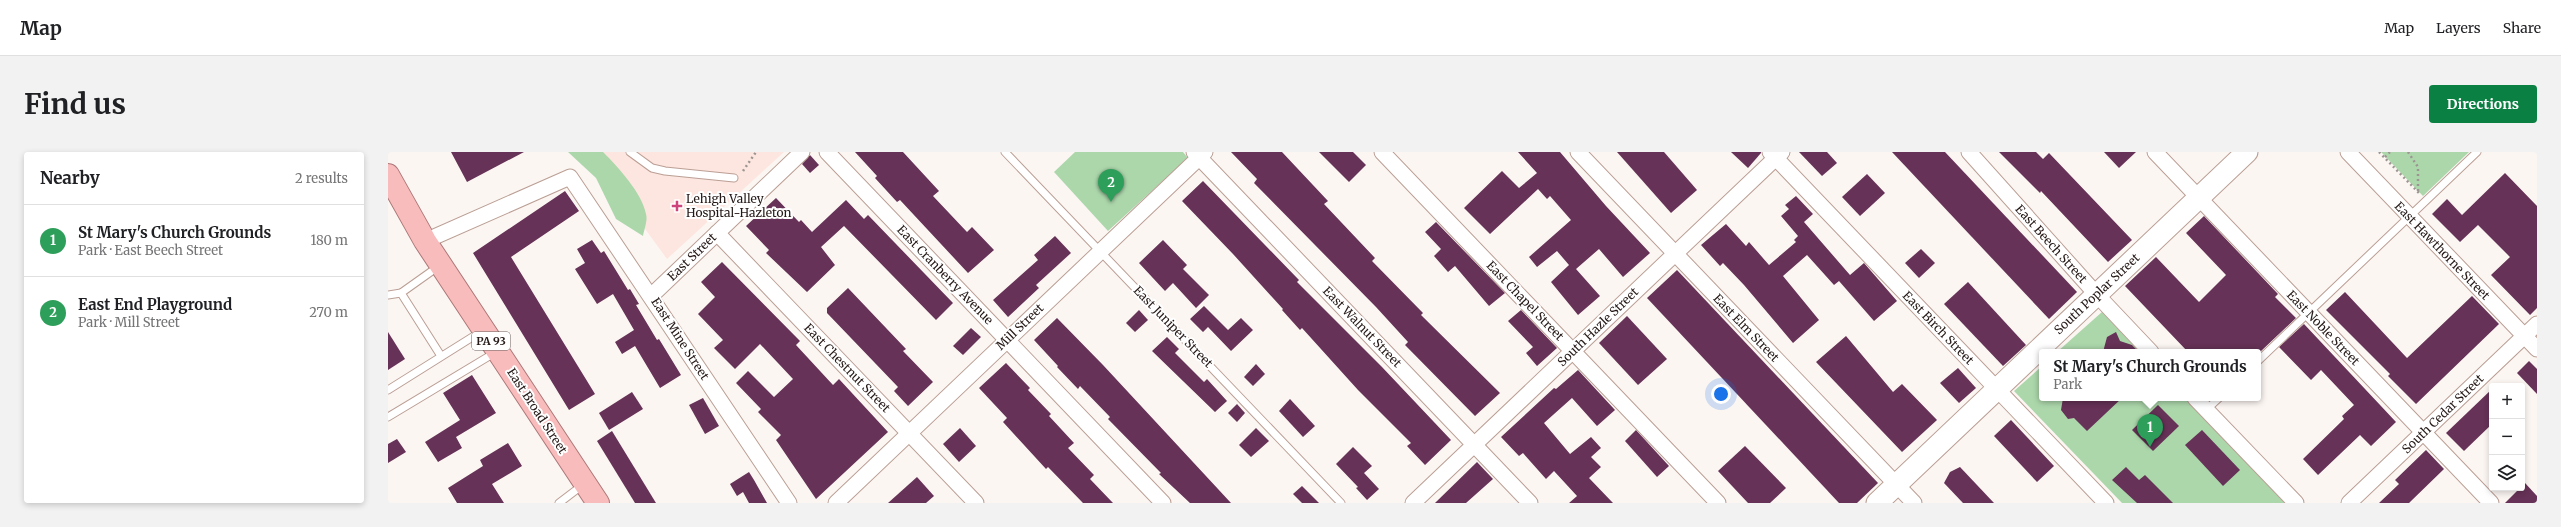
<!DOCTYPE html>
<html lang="en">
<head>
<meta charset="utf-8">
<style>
	:root { --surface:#fff; --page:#f2f2f2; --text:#202124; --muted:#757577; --line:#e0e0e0; --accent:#0b8043 }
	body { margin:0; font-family:Merriweather,serif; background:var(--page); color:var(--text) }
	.controls { position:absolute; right:12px; bottom:12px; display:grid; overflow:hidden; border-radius:4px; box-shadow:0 2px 6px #0003 }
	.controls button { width:36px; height:36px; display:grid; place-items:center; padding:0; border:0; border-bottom:1px solid var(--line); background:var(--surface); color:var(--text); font:20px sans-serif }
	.you { position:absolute; left:1333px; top:242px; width:14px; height:14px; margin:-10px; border:3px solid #fff; border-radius:50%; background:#1a73e8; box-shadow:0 0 0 6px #1a73e833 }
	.badge { display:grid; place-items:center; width:26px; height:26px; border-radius:50%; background:var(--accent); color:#fff; font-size:13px; font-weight:700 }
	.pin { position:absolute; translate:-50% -33px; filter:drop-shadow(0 1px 2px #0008) }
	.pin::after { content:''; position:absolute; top:21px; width:14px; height:12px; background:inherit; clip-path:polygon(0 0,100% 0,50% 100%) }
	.popup { position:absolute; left:1651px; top:197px; width:222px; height:52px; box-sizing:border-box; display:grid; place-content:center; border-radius:4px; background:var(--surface); filter:drop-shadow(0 1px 3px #0005); font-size:13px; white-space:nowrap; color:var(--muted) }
	.popup b { font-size:15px; color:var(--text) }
	.popup::after { content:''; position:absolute; left:50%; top:100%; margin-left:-8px; border:8px solid transparent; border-top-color:var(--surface) }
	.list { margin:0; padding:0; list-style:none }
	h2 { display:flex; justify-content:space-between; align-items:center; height:52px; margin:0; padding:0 16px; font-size:17px }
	h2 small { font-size:13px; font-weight:400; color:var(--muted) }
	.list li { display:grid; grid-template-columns:26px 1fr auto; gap:12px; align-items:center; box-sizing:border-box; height:72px; padding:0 16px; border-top:1px solid var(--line) }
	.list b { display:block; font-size:15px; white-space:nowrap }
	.list p { margin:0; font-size:13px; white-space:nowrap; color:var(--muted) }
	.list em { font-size:13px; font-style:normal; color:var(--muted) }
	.icon { flex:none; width:22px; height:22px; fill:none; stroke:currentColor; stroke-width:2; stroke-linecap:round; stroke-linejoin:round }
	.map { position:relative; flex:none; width:2149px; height:351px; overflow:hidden; border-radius:4px }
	header { display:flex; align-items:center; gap:24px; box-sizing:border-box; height:56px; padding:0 20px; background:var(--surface); border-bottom:1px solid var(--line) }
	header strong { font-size:19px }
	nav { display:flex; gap:22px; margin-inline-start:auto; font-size:14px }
	.intro { display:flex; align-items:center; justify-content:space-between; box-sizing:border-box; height:96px; padding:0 24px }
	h1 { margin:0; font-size:28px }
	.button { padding:10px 18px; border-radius:4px; background:var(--accent); color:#fff; font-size:14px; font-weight:700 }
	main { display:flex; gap:24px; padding:0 24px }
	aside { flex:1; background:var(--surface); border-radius:4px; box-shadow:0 2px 6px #0003 }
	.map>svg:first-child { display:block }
	.built { fill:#fde6df }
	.green { fill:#acd7ab }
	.building { fill:#663257 }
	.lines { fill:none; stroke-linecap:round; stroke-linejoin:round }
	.service-casing { stroke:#bb9f95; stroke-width:9 }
	.minor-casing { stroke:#bb9f95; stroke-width:17 }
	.secondary-casing { stroke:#bb9f95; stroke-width:23 }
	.trunk-casing { stroke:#ad7878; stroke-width:24 }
	.path { stroke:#9d9592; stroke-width:2.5; stroke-dasharray:2 3; stroke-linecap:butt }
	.service { stroke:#fff; stroke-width:7 }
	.minor { stroke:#fff; stroke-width:15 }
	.secondary { stroke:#fff; stroke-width:21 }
	.trunk { stroke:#f8bcbc; stroke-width:22 }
	.poi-dot { fill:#ce457d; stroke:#fff; stroke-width:1.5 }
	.labels { text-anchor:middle; stroke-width:4; stroke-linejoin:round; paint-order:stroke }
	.shield { fill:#fff; stroke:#665e5c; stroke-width:1 }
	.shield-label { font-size:11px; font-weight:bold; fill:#241916 }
	.poi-label { font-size:12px; fill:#241916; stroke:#fff; text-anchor:start }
	.street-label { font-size:12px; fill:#241916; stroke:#fff }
</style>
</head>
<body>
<header>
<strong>Map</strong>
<nav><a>Map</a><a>Layers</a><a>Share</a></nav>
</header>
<div class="intro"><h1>Find us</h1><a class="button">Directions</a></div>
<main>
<aside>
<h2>Nearby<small>2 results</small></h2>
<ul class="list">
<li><span class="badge" style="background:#2e9e5b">1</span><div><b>St Mary's Church Grounds</b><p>Park · East Beech Street</p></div><em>180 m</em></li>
<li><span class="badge" style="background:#2e9e5b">2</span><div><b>East End Playground</b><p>Park · Mill Street</p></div><em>270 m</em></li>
</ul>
</aside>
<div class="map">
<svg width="2149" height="351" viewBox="0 0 2149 351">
	<rect width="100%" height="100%" fill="#fcf6f3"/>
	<polygon class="built" points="201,0 396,0 279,107"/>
	<g class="green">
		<path d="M180,0h35c15,15 39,41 43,62 2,6 -2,16 -3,22l-27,-17 -20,-41z"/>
		<polygon points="687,0 795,0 800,6 720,79 666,20"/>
		<polygon points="1993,0 2081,0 2035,44"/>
		<polygon points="1714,160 1752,200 1669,200"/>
		<polygon points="1654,214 1654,246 1797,246 1897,351 1734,351 1626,239"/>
	</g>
	<g class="building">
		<polygon points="63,0 136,0 79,30"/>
		<polygon points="467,0 515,0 551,39 545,44 579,80 584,75 606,98 580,121 512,48 509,50 487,26 489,24"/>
		<polygon points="843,0 894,0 940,49 936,52 987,106 984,109 1035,161 1033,163 1112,241 1087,264 1017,193 1020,190 988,155 866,31 869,27"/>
		<polygon points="931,0 965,0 978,13 961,30"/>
		<polygon points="1130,0 1172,0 1218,54 1262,101 1235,125 1211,97 1188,117 1212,144 1190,163 1163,130 1181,113 1169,99 1149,115 1141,105 1183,68 1162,44 1159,47 1150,37 1102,82 1076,56 1114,19 1131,36 1149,21"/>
		<polygon points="1229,0 1276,0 1309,38 1283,61"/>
		<polygon points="1343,0 1373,0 1373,1 1360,16"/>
		<polygon points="1411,0 1439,0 1449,11 1434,24"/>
		<polygon points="1504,0 1557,0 1689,140 1661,167"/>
		<polygon points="1611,0 1648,0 1655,7 1661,1 1744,88 1720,110 1653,39 1652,41"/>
		<polygon points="1716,0 1748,0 1731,16"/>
		<polygon points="422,3 431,13 422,21 414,12"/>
		<polygon points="2117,21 2149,54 2149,156 2142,163 2103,123 2122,105 2090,73 2072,90 2044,62 2059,47 2074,63"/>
		<polygon points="1479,22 1497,41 1472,64 1454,45"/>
		<polygon points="815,29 911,128 909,130 994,215 1063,288 1037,313 1019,294 1023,291 970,238 914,176 912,178 894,158 895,157 845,102 794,49"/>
		<polygon points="177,39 191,59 123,105 207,242 181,258 85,101"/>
		<polygon points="1408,44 1425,62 1416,70 1462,123 1476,111 1509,149 1486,169 1451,129 1446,133 1419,103 1395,124 1431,168 1405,191 1356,133 1335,111 1332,114 1313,93 1338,72 1358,94 1361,90 1381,113 1408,90 1406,88 1410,84 1393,64 1401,57 1397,53"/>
		<polygon points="388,46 411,70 413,68 424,80 458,48 476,67 480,63 565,151 548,168 456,74 433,95 447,113 419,140 378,101 381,98 358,74"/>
		<polygon points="1816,64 1890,142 1887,145 1908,166 1872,200 1800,200 1737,134 1768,105 1811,150 1838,123 1798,81"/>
		<polygon points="1048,70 1117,141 1101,154 1067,114 1060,120 1046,104 1053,97 1037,80"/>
		<polygon points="667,84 683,101 648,133 651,136 620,165 605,148 650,108 646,103"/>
		<polygon points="204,88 213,101 216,99 240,138 242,137 251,152 248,153 269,188 271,187 293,223 272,236 247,194 234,202 227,190 246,178 225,142 209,152 187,117 197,111 189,97"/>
		<polygon points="775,88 799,113 795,117 821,143 808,156 785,131 777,139 751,111"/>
		<polygon points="1533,97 1547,111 1531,126 1517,111"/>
		<polygon points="334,110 412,189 408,193 445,233 451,227 500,280 428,347 388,288 393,283 370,260 373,257 348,231 360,219 386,245 405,227 372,192 347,217 326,196 335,188 310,162 327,145 313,130"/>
		<polygon points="1289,118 1490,331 1469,351 1451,351 1259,146"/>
		<polygon points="1580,130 1638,193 1615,214 1556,152"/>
		<polygon points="460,136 518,197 515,199 545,230 520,254 506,239 510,235 439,161 439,156"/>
		<polygon points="1957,140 2019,206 2084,144 2111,172 2028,252 2000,224 2002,222 1938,158"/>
		<polygon points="816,154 840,178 853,166 865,178 843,199 820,175 815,180 802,167"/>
		<polygon points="751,158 760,168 747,180 738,171"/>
		<polygon points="1133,158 1169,196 1149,214 1138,201 1145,195 1120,169"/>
		<polygon points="1239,164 1279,207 1250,233 1211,191"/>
		<polygon points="669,166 715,213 843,351 802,351 771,322 773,321 720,267 722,265 692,234 690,237 669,215 670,214 646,188"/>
		<polygon points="1916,172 2008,270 1983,294 1972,283 1930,323 1915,307 1956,267 1954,264 1966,253 1933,218 1923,228 1891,195"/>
		<polygon points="583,176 593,185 575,203 565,194"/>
		<polygon points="0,180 17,207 0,218"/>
		<polygon points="1728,180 1732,189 1744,193 1751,200 1715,200 1719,185"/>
		<polygon points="1458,184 1505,240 1514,232 1549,268 1514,300 1428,210"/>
		<polygon points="779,185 791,197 787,201 816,230 819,227 839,249 827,260 764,199"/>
		<polygon points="2141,209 2149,217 2149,242 2129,221"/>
		<polygon points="618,211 642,236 640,238 663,262 661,264 686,291 680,296 706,323 702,327 725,351 695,351 660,315 658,317 615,270 619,266 591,236"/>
		<polygon points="868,212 877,222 865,234 856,225"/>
		<polygon points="1570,216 1588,236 1571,251 1552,231"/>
		<polygon points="1190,218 1227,258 1209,274 1184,246 1156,271 1182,302 1203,285 1213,296 1203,305 1213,315 1201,326 1225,351 1181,351 1189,344 1166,319 1158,327 1135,301 1131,304 1113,285 1166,236 1168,237"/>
		<polygon points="84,223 108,261 68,285 74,296 50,310 37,290 72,268 55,241"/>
		<polygon points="2104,237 2104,272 2076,299 2058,281"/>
		<polygon points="244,240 255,257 221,278 211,261"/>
		<polygon points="315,246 331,274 317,282 301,253"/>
		<polygon points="1675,246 1734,246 1699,279 1686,266 1680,267 1673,258"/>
		<polygon points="902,247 927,274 915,285 891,259"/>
		<polygon points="849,252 857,261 849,270 840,261"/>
		<polygon points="1770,253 1791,274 1765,299 1744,278"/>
		<polygon points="1623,268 1666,314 1649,330 1606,284"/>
		<polygon points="572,276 588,294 571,310 555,292"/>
		<polygon points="868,276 881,289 863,305 851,293"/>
		<polygon points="1248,278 1281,314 1269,325 1237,289"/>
		<polygon points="1814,278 1852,318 1835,334 1797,293"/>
		<polygon points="224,279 268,351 247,351 209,289"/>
		<polygon points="9,287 18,300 0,311 0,292"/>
		<polygon points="120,291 134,314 104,332 116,351 69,351 60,336 95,314 92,308"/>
		<polygon points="1357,294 1398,336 1382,351 1360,351 1330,319"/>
		<polygon points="965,295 984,314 976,321 991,337 979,348 968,336 970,335 948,312"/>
		<polygon points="2038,298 2056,317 2021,351 1991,351 2011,332 2007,328"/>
		<polygon points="1089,310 1105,327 1078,351 1047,351"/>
		<polygon points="1572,315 1606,351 1575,351 1556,331 1562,320"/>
		<polygon points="1738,315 1751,328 1757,323 1785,351 1749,351 1724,328"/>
		<polygon points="361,320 366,328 379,351 361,351 355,340 349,344 342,332"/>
		<polygon points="529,325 546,344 538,351 500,351"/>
		<polygon points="2137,331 2149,344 2149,351 2117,351"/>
		<polygon points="914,334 931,351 914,351 905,342"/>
	</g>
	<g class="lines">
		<defs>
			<g id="service">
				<polyline points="242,0 264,16 277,19 346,26"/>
				<polyline points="617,0 953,351"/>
				<polyline points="51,114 13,141 53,204"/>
				<polyline points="0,143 13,141"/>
				<polyline points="1870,209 2089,0"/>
				<polyline points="0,238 94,179"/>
				<polyline points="1818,258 1831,246"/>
				<polyline points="0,265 108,200"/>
				<polyline points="171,351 196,332"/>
			</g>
			<g id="minor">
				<polyline points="439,0 775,351"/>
				<polyline points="806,0 1142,351"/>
				<polyline points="994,0 1330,351"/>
				<polyline points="1190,0 1526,351"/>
				<polyline points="1382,0 1718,351"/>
				<polyline points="1581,0 1709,143 1763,200"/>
				<polyline points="1767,0 2103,351"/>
				<polyline points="1960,0 2149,197"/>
				<polyline points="329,81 588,351"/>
				<polyline points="37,89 182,25 401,351"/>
				<polyline points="263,144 414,0"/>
				<polyline points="1807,246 1908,351"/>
				<polyline points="448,351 817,0"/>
				<polyline points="1025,351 1394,0"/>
				<polyline points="1961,351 2149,172"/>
			</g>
			<polyline id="secondary" points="1489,351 1859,0"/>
			<polyline id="trunk" points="0,23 37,89 210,351"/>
		</defs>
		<use href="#service" class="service-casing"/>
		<use href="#minor" class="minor-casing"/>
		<use href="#secondary" class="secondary-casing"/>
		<use href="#trunk" class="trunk-casing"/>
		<g class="path">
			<polyline points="1991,0 2031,41"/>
			<polyline points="2020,0 2030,15 2030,39"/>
			<polyline points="1997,5 2002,0"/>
			<polyline points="355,19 368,0"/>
		</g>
		<use href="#service" class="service"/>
		<use href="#minor" class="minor"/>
		<use href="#secondary" class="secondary"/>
		<use href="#trunk" class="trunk"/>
	</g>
	<path class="poi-dot" d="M287 48h4v4h4v4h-4v4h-4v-4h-4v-4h4z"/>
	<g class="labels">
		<rect class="shield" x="84" y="180" width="38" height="18" rx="3"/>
		<g class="shield-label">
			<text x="103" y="193">PA 93</text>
		</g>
		<g class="poi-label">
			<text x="298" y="51">Lehigh Valley<tspan x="298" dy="14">Hospital-Hazleton</tspan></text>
		</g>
		<g class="street-label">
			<text transform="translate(1663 92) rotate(48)" y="4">East Beech Street</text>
			<text transform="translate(2054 99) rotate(46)" y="4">East Hawthorne Street</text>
			<text transform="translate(304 105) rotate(-44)" y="4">East Street</text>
			<text transform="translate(557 123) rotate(46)" y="4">East Cranberry Avenue</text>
			<text transform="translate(1709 142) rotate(-43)" y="4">South Poplar Street</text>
			<text transform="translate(1137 149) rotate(46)" y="4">East Chapel Street</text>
			<text transform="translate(632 175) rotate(-44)" y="4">Mill Street</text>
			<text transform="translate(785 175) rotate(46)" y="4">East Juniper Street</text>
			<text transform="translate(974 175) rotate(46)" y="4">East Walnut Street</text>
			<text transform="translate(1210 175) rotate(-44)" y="4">South Hazle Street</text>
			<text transform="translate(1358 176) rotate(46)" y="4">East Elm Street</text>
			<text transform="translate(1550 176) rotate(46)" y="4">East Birch Street</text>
			<text transform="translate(1935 176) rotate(46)" y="4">East Noble Street</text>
			<text transform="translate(292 187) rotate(57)" y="4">East Mine Street</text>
			<text transform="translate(459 216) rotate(46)" y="4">East Chestnut Street</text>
			<text transform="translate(149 259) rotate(57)" y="4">East Broad Street</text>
			<text transform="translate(2055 262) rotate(-44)" y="4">South Cedar Street</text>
		</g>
	</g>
</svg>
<div class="controls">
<button>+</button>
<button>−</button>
<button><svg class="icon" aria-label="layers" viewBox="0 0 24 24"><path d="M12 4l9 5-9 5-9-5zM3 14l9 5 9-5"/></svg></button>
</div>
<div class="you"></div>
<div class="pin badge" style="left:1762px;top:295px;background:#2e9e5b">1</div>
<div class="popup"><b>St Mary's Church Grounds</b>Park</div>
<div class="pin badge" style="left:723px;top:50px;background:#2e9e5b">2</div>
</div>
</main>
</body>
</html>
